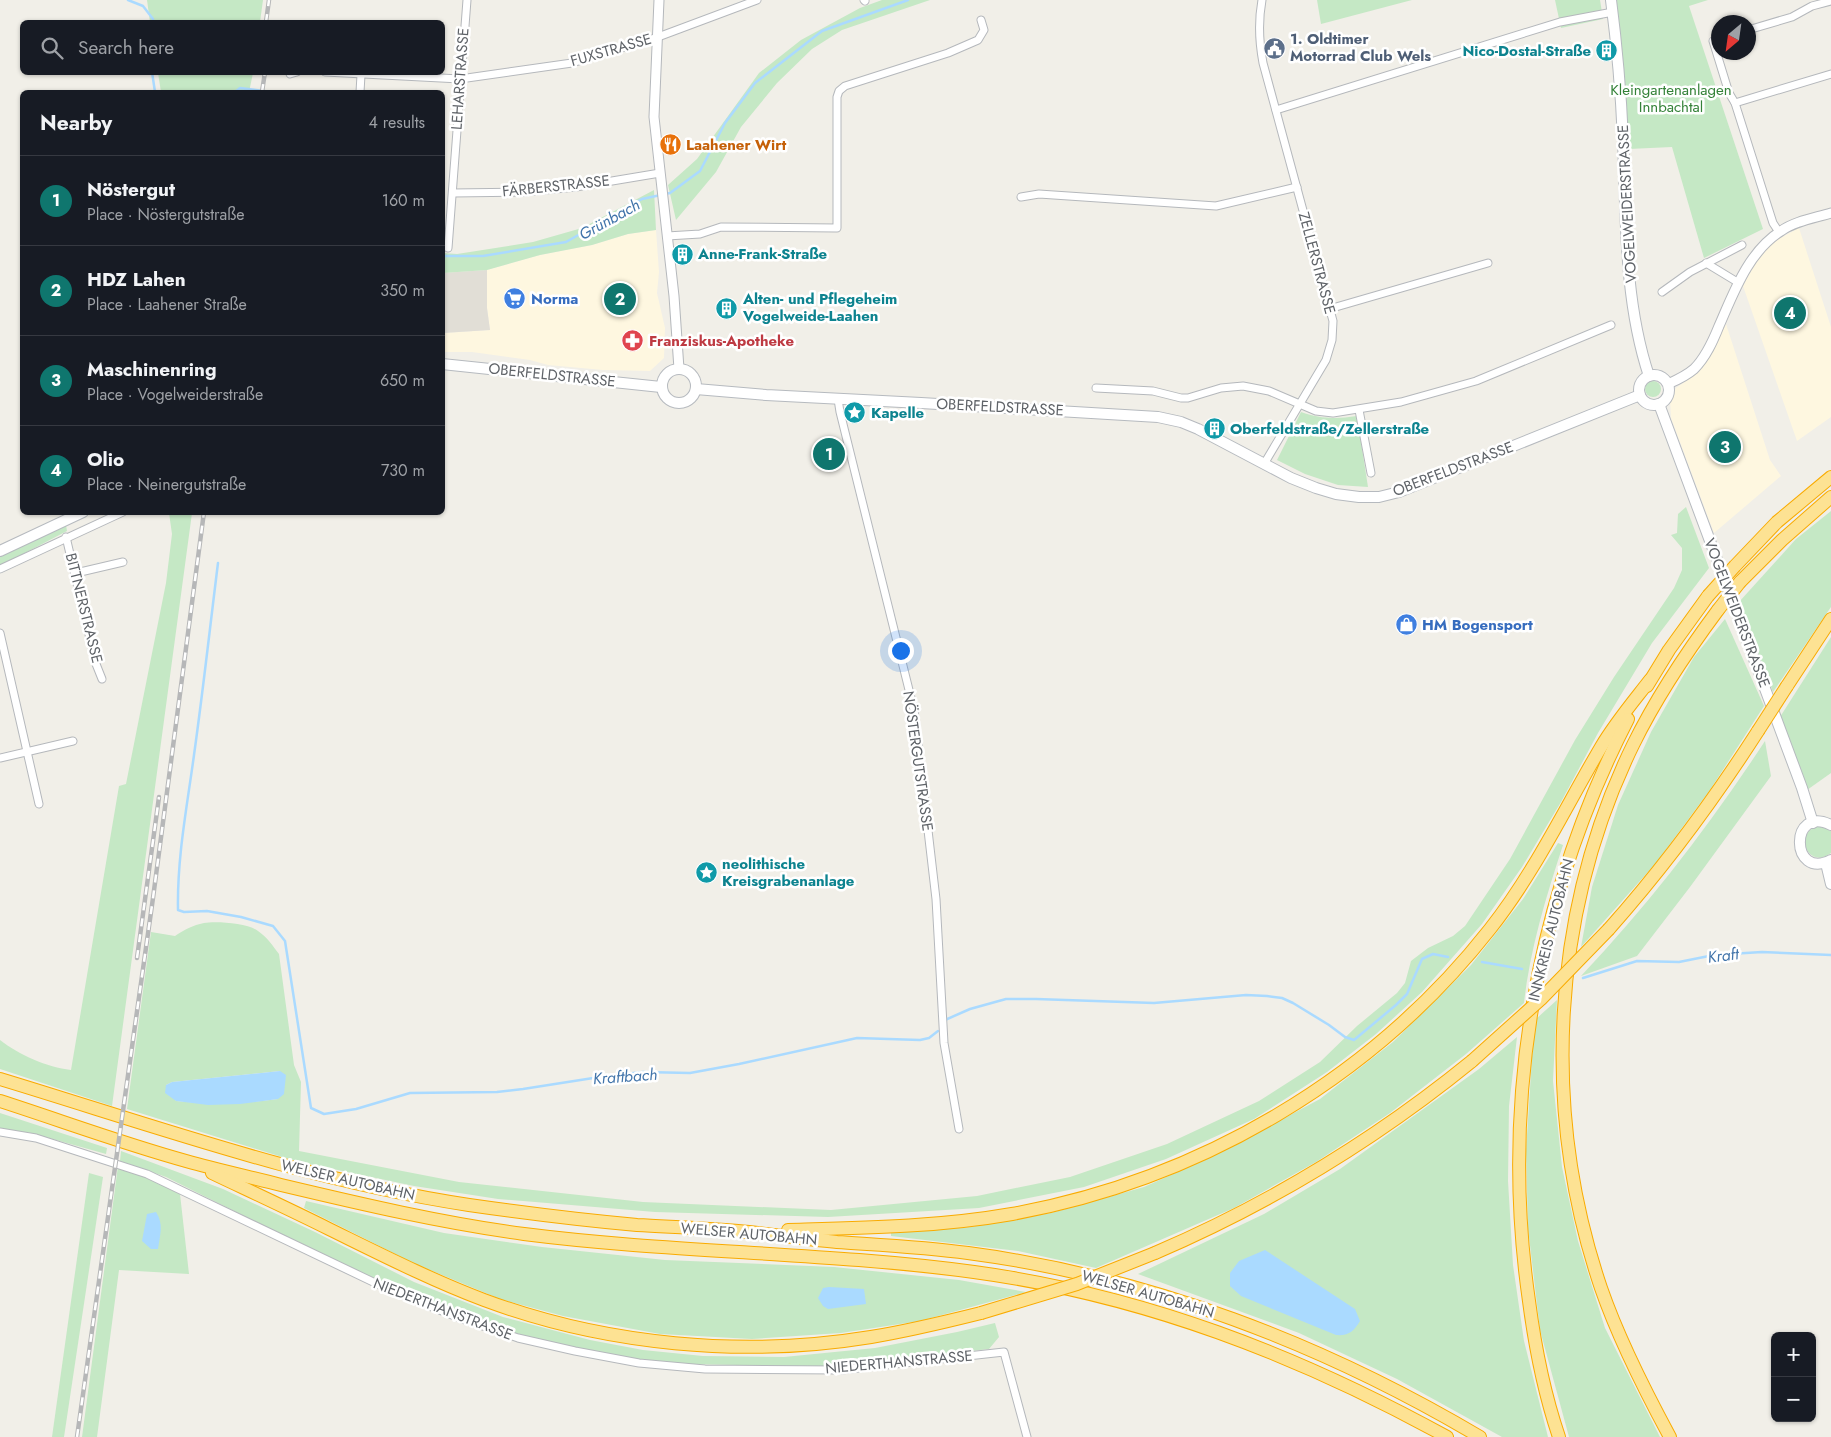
<!DOCTYPE html>
<html lang="en">
<head>
<meta charset="utf-8">
<style>
	:root { --surface:#171b24; --page:#242831; --text:#f1f3f6; --muted:#9ea1a6; --line:#363941; --accent:#0f766e }
	body { margin:0; font-family:Jost,sans-serif; background:var(--page); color:var(--text) }
	.controls { position:absolute; right:15px; bottom:15px; display:grid; overflow:hidden; border-radius:8px; box-shadow:0 1px 4px #0004 }
	.controls button { width:45px; height:45px; display:grid; place-items:center; padding:0; border:0; border-bottom:1px solid var(--line); background:var(--surface); color:var(--text); font:25px sans-serif }
	.compass { position:absolute; left:1711px; top:15px; width:45px; height:45px; border-radius:50%; background:var(--surface); box-shadow:0 1px 4px #0004; rotate:209deg }
	.you { position:absolute; left:900px; top:650px; width:18px; height:18px; margin:-12px; border:4px solid #fff; border-radius:50%; background:#1a73e8; box-shadow:0 0 0 8px #1a73e833 }
	.badge { display:grid; place-items:center; width:32px; height:32px; border-radius:50%; background:var(--accent); color:#fff; font-size:16px; font-weight:700 }
	.pin { position:absolute; translate:-50% -50%; border:2px solid #fff; box-shadow:0 1px 5px #0006 }
	.list { margin:0; padding:0; list-style:none }
	h2 { display:flex; justify-content:space-between; align-items:center; height:65px; margin:0; padding:0 20px; font-size:21px }
	h2 small { font-size:16px; font-weight:400; color:var(--muted) }
	.list li { display:grid; grid-template-columns:32px 1fr auto; gap:15px; align-items:center; box-sizing:border-box; height:90px; padding:0 20px; border-top:1px solid var(--line) }
	.list b { display:block; font-size:19px; white-space:nowrap }
	.list p { margin:0; font-size:16px; white-space:nowrap; color:var(--muted) }
	.list em { font-size:16px; font-style:normal; color:var(--muted) }
	.icon { flex:none; width:28px; height:28px; fill:none; stroke:currentColor; stroke-width:2; stroke-linecap:round; stroke-linejoin:round }
	.map { position:relative; flex:none; width:1831px; height:1437px; overflow:hidden }
	.search { position:absolute; background:var(--surface); box-shadow:0 1px 4px #0004; left:20px; top:20px; width:425px; height:55px; display:flex; align-items:center; gap:12px; box-sizing:border-box; padding:0 18px; border-radius:8px; color:var(--muted); font-size:19px }
	.panel { position:absolute; background:var(--surface); box-shadow:0 1px 4px #0004; left:20px; top:90px; width:425px; height:425px; border-radius:8px }
	.map>svg:first-child { display:block }
	.commercial { fill:#fef7e0 }
	.education { fill:#e1ded6 }
	.green { fill:#c5e8c5; fill-rule:evenodd }
	.water { fill:#aadaff }
	.lines { fill:none; stroke-linecap:round; stroke-linejoin:round }
	.stream { stroke:#aadaff; stroke-width:2.5 }
	.minor-casing { stroke:#b5b8bc; stroke-width:9 }
	.tertiary-casing { stroke:#b5b8bc; stroke-width:11 }
	.secondary-casing { stroke:#b6babf; stroke-width:12 }
	.motorway-casing { stroke:#f9ab00; stroke-width:14 }
	.minor { stroke:#fff; stroke-width:7 }
	.tertiary { stroke:#fff; stroke-width:9 }
	.secondary { stroke:#fff; stroke-width:10 }
	.motorway { stroke:#fde293; stroke-width:12 }
	.rail-casing { stroke:#b6b7b8; stroke-width:4.5 }
	.rail { stroke:#fff; stroke-width:2.5; stroke-dasharray:8; stroke-linecap:butt }
	.motorway-bridge-casing { stroke:#f9ab00; stroke-width:14; stroke-linecap:butt }
	.motorway-bridge { stroke:#fde293; stroke-width:12 }
	.labels { text-anchor:middle; stroke-width:5; stroke-linejoin:round; paint-order:stroke }
	.service-label { font-size:15px; font-weight:bold; fill:#4e5e75; stroke:#fff; text-anchor:start }
	.street-label { font-size:15px; fill:#5f6368; stroke:#fff }
	.culture-label { font-size:15px; font-weight:bold; fill:#0d838f; stroke:#fff; text-anchor:start }
	.park-label { font-size:15px; fill:#348238; stroke:#fff }
	.food-label { font-size:15px; font-weight:bold; fill:#c56008; stroke:#fff; text-anchor:start }
	.shop-label { font-size:15px; font-weight:bold; fill:#366cbe; stroke:#fff; text-anchor:start }
	.health-label { font-size:15px; font-weight:bold; fill:#be3a42; stroke:#fff; text-anchor:start }
	.water-label { font-size:16px; font-style:italic; fill:#4174aa; stroke:#fff }
</style>
</head>
<body>
<div class="map">
<svg width="1831" height="1437" viewBox="0 0 1831 1437">
	<rect width="100%" height="100%" fill="#f1efe8"/>
	<g class="commercial">
		<polygon points="1799,228 1831,327 1831,417 1797,441 1743,286 1756,262 1773,242"/>
		<polygon points="656,230 659,272 657,293 665,328 664,358 650,371 603,370 548,365 530,360 472,352 443,352 443,333 490,330 487,308 487,270 540,255 592,245 628,234"/>
		<polygon points="1726,324 1770,460 1781,476 1714,533 1671,418 1670,400 1676,388 1699,372 1709,358"/>
	</g>
	<polygon class="education" points="487,270 487,308 490,330 443,333 442,273"/>
	<g class="green">
		<polygon points="147,0 263,0 260,22 150,22"/>
		<polygon points="882,0 930,0 842,30 812,49 777,83 741,127 716,172 676,220 668,185 697,159 759,73 801,40 860,8"/>
		<polygon points="1317,0 1412,0 1321,24"/>
		<polygon points="1555,0 1600,0 1603,19 1561,28"/>
		<polygon points="1616,0 1708,0 1689,6 1763,229 1704,258 1672,147 1629,149"/>
		<polygon points="158,73 158,72 253,73 249,92 161,92"/>
		<polygon points="654,190 656,230 628,234 592,245 540,255 487,270 443,273 443,253 457,254 533,242 582,228"/>
		<circle cx="1653" cy="389" r="8"/>
		<path d="M1301,412c20,7 35,7 56,4l11,71 -30,-2 -33,-11 -28,-14z"/>
		<path d="M1686,507l23,61 -57,75 -54,90 -37,69 -39,65 -40,57 -60,68 -46,42 -49,38 -73,47 -88,40 -82,28 -105,21 -151,9 -173,-5 -157,-13 -84,-13 -119,-25 -168,-52 24,-177 24,4c9,-6 18,-11 29,-13 12,-2 44,0 54,8 9,6 15,15 21,23l15,111 7,17 -2,69 160,31 184,20 188,8 146,-14 93,-19 97,-33 92,-43 61,-39 37,-36 40,-33 8,-10 6,-22 17,-13 25,-12 12,-10 45,-67 65,-119 39,-63 60,-89 8,-18v-22l-11,-13 6,-2 1,-19zM280,1071l-2,28c-37,5 -65,6 -102,2l-10,-16 6,-3z"/>
		<polygon points="1831,511 1831,607 1773,692 1739,602 1796,539"/>
		<path d="M169,513h23l-80,593 -112,-37v-29c19,15 47,27 71,30l48,-284 7,-2 40,-201 6,-49z"/>
		<polygon points="66,525 67,531 0,566 0,556"/>
		<polygon points="1725,619 1764,706 1710,790 1656,863 1581,947 1592,887 1618,805 1651,732 1694,657"/>
		<polygon points="1831,637 1831,773 1807,790 1780,717"/>
		<path d="M1765,741l6,35 -81,111 -53,69 -56,20c69,-73 129,-151 184,-235z"/>
		<path d="M1820,826l11,5v22c-23,18 -40,-22 -11,-27z"/>
		<path d="M1558,843l5,2c-17,52 -33,104 -39,158l-58,51 -76,59 -74,49 -82,46 -138,60 -78,-17 -127,-15v-3l79,-6 81,-14 93,-26 71,-32 105,-56 73,-57 78,-77 52,-66z"/>
		<polygon points="1557,1000 1553,1081 1562,1167 1578,1241 1605,1328 1660,1437 1569,1437 1540,1330 1528,1228 1526,1151 1532,1057 1536,1019"/>
		<polygon points="1517,1037 1509,1106 1508,1181 1513,1265 1524,1341 1548,1437 1502,1437 1397,1379 1299,1333 1138,1274 1264,1214 1340,1169 1479,1069"/>
		<polygon points="0,1113 107,1148 106,1154 31,1133 0,1129"/>
		<polygon points="121,1151 223,1189 315,1232 414,1282 503,1317 590,1340 643,1350 703,1356 784,1357 875,1348 957,1332 995,1323 999,1337 989,1349 837,1366 784,1366 684,1364 623,1358 587,1351 504,1331 401,1291 304,1246 166,1177 120,1161"/>
		<polygon points="118,1166 135,1171 180,1194 189,1274 119,1270 97,1437 82,1437"/>
		<polygon points="89,1173 103,1177 64,1437 52,1437"/>
		<polygon points="306,1201 444,1233 542,1247 665,1260 834,1267 959,1280 1026,1292 920,1321 841,1333 752,1339 660,1334 563,1316 500,1299 413,1263 304,1208"/>
	</g>
	<g class="water">
		<polygon points="280,1071 286,1075 284,1094 278,1099 240,1104 208,1105 176,1101 165,1093 166,1085 172,1082"/>
		<path d="M156,1212c8,12 4,23 2,37h-7l-9,-8 5,-27z"/>
		<path d="M1265,1250l90,59 5,12c-6,10 -11,15 -24,14l-95,-39 -11,-10v-13l9,-12z"/>
		<polygon points="829,1287 864,1289 866,1304 828,1309 823,1306 818,1298 823,1288"/>
	</g>
	<g class="lines">
		<g class="stream">
			<polyline points="128,0 143,6 153,19 153,22"/>
			<polyline points="152,72 155,92"/>
			<polyline points="235,92 240,88 272,92"/>
			<polyline points="442,256 483,256 566,242 642,199 670,193 700,171 725,123 755,83 822,31 908,0"/>
			<path d="M218,563c-8,64 -15,128 -24,192 -7,52 -17,102 -16,155l6,2 23,-1 34,6 32,9 12,15 26,167 13,6 32,-5 54,-16 87,-1 26,-3 83,-13 37,-4 47,1 49,-9 118,-26 63,2 9,-2 9,-7"/>
			<polyline points="1482,962 1522,969"/>
			<polyline points="1583,978 1637,961 1679,962 1714,955 1762,952 1831,955"/>
			<polyline points="945,1020 970,1009 1006,999 1036,999 1154,1003 1246,995 1267,996 1282,998 1293,1003 1329,1025 1345,1037 1354,1040 1396,1005 1407,994 1422,959 1433,954 1448,957"/>
		</g>
		<defs>
			<g id="minor">
				<polyline points="864,0 865,1"/>
				<path d="M1262,0c-4,22 -3,42 1,63l70,258 -1,19 -6,20 -62,104"/>
				<polyline points="1748,30 1792,17 1812,6 1831,1"/>
				<polyline points="1718,40 1713,41 1729,93 1735,103 1773,223 1779,232"/>
				<polyline points="325,72 460,79 572,63 658,37 757,0"/>
				<polyline points="290,74 297,72"/>
				<polyline points="360,92 361,75"/>
				<polyline points="1735,103 1831,74"/>
				<polyline points="1276,110 1560,22 1613,12"/>
				<polyline points="453,193 524,192 576,187 660,173"/>
				<polyline points="1021,197 1039,194 1216,206 1297,187"/>
				<polyline points="667,236 700,234 721,227 837,228 837,97 839,91 845,86 948,53 978,40 984,30 981,20"/>
				<polyline points="448,248 467,0"/>
				<polyline points="1706,263 1739,283"/>
				<polyline points="1662,292 1690,272 1742,245"/>
				<polyline points="1329,309 1488,263"/>
				<polyline points="1096,388 1153,391 1181,398 1188,398 1221,388 1243,386 1269,391 1316,411 1333,413 1401,402 1476,381 1611,325"/>
				<polyline points="838,399 840,412 914,710 936,899 944,1043 959,1129"/>
				<polyline points="1359,410 1371,473"/>
				<polyline points="66,537 96,664 102,679"/>
				<polyline points="0,569 123,512"/>
				<polyline points="76,573 123,562"/>
				<polyline points="0,633 39,804"/>
				<polyline points="0,758 73,741"/>
				<polyline points="0,1132 36,1138 147,1174 392,1291 462,1319 518,1338 575,1351 639,1363 705,1369 841,1370 1004,1352 1027,1437"/>
			</g>
			<g id="tertiary">
				<polyline points="659,0 654,117 674,296 679,369"/>
				<path d="M1668,384c9,-4 18,-8 26,-15 12,-12 19,-28 25,-43 15,-34 29,-74 62,-95 14,-10 34,-13 50,-18"/>
			</g>
			<g id="secondary">
				<path d="M1611,0c6,46 10,93 12,140 3,78 1,161 26,236"/>
				<polyline points="442,364 661,387"/>
				<circle cx="679" cy="386" r="17"/>
				<circle cx="1654" cy="390" r="15"/>
				<polyline points="696,389 766,395 921,403 1158,417 1181,422 1198,429 1291,478 1316,488 1336,494 1359,497 1379,497 1399,492 1640,395"/>
				<polyline points="1659,404 1802,788 1813,823"/>
				<polyline points="0,551 83,512"/>
				<path d="M1831,825c-42,-21 -41,56 0,35"/>
				<polyline points="1826,863 1831,884"/>
			</g>
			<g id="motorway">
				<polyline points="1735,566 1777,522 1831,477"/>
				<polyline points="1740,582 1782,540 1831,497"/>
				<polyline points="1647,686 1669,650 1708,596"/>
				<polyline points="1787,686 1831,619"/>
				<path d="M1609,929c55,-62 104,-128 149,-198"/>
				<path d="M0,1079c155,47 308,102 469,126 56,8 112,15 168,20 34,2 67,3 101,6 33,3 66,8 99,11 44,3 88,5 131,11 181,24 355,91 512,184"/>
				<path d="M0,1101c62,20 124,43 186,60 32,9 64,16 95,24 80,19 161,38 243,49 149,19 301,18 450,38 169,23 324,83 473,165"/>
				<path d="M212,1173c40,19 79,37 117,56 51,25 102,51 155,71 121,45 259,58 387,37 37,-6 74,-15 110,-24"/>
				<path d="M788,1230c75,-2 150,-3 224,-16 187,-34 360,-135 478,-285 45,-57 75,-121 111,-182 14,-24 32,-45 49,-67"/>
				<path d="M1155,1253c114,-49 220,-113 317,-192"/>
				<path d="M1559,1437c-15,-44 -24,-90 -30,-136 -29,-200 7,-403 99,-582"/>
				<path d="M1670,1437c-26,-48 -51,-97 -69,-149 -60,-177 -50,-375 32,-543 24,-49 53,-92 85,-135"/>
			</g>
		</defs>
		<use href="#minor" class="minor-casing"/>
		<use href="#tertiary" class="tertiary-casing"/>
		<use href="#secondary" class="secondary-casing"/>
		<use href="#motorway" class="motorway-casing"/>
		<use href="#minor" class="minor"/>
		<use href="#tertiary" class="tertiary"/>
		<use href="#secondary" class="secondary"/>
		<use href="#motorway" class="motorway"/>
		<defs>
			<g id="rail">
				<polyline points="266,22 269,0"/>
				<polyline points="262,92 265,72"/>
				<polyline points="137,958 159,797"/>
				<polyline points="77,1437 153,898 204,512"/>
			</g>
		</defs>
		<use href="#rail" class="rail-casing"/>
		<use href="#rail" class="rail"/>
		<defs>
			<g id="motorway-bridge">
				<polyline points="1708,596 1735,566"/>
				<polyline points="1718,610 1740,582"/>
				<polyline points="1758,731 1787,686"/>
				<polyline points="1472,1061 1541,999 1609,929"/>
				<polyline points="981,1313 1077,1284 1155,1253"/>
			</g>
		</defs>
		<use href="#motorway-bridge" class="motorway-bridge-casing"/>
		<use href="#motorway-bridge" class="motorway-bridge"/>
	</g>
	<defs>
		<symbol id="civic-disc" viewBox="-11 -11 22 22"><circle r="9.5" fill="#5c6f8a" stroke="#fff"/><path d="M-.6-6.5H3V-4.5H.6V-3L4-1V1h2V6H-6V1h2V-1L-.6-3ZM-1.2 2.5V6h2.4V2.5Z" fill="#fff"/></symbol>
		<symbol id="building-disc" viewBox="-11 -11 22 22"><circle r="9.5" fill="#0f9aa8" stroke="#fff"/><path d="M-4-6H4V6H1V3H-1V6H-4ZM-2.5-4.3h1.7v1.8h-1.7ZM.8-4.3h1.7v1.8H.8ZM-2.5-1h1.7V.8h-1.7ZM.8-1h1.7V.8H.8Z" fill="#fff"/></symbol>
		<symbol id="restaurant-disc" viewBox="-11 -11 22 22"><circle r="9.5" fill="#e8710a" stroke="#fff"/><path d="M-5-6h1v4h1v-4h1v4h1v-4h1v5L-1.5 .5V6h-2V.5L-5-1ZM5-6V6H3V1.5H1.5Q1.5-4 5-6Z" fill="#fff"/></symbol>
		<symbol id="supermarket-disc" viewBox="-11 -11 22 22"><circle r="9.5" fill="#3f7fe0" stroke="#fff"/><path d="M-6-5.5h2.5l.6 2H6L4.5 2H-2.5L-4.4-4H-6ZM-1.5 3.2a1.3 1.3 0 1 0 .1 0ZM3 3.2a1.3 1.3 0 1 0 .1 0Z" fill="#fff"/></symbol>
		<symbol id="pharmacy-disc" viewBox="-11 -11 22 22"><circle r="9.5" fill="#e0444e" stroke="#fff"/><path d="M-2-6h4v4h4v4h-4v4h-4v-4h-4v-4h4Z" fill="#fff"/></symbol>
		<symbol id="sight-disc" viewBox="-11 -11 22 22"><circle r="9.5" fill="#0f9aa8" stroke="#fff"/><path d="M0-6L1.8-2.2L6-1.7L2.9 1.2L3.7 5.4L0 3.3L-3.7 5.4L-2.9 1.2L-6-1.7L-1.8-2.2Z" fill="#fff"/></symbol>
		<symbol id="shop-disc" viewBox="-11 -11 22 22"><circle r="9.5" fill="#3f7fe0" stroke="#fff"/><path d="M-5-2.5h2.3a2.7 3.5 0 0 1 5.4 0H5L5.5 6h-11ZM-1.5-2.5h3a1.5 2.3 0 0 0-3 0Z" fill="#fff"/></symbol>
	</defs>
	<g fill-rule="evenodd">
		<use href="#civic-disc" x="1262" y="36" width="25" height="25"/>
		<use href="#building-disc" x="1594" y="38" width="25" height="25"/>
		<use href="#restaurant-disc" x="658" y="132" width="25" height="25"/>
		<use href="#building-disc" x="670" y="242" width="25" height="25"/>
		<use href="#supermarket-disc" x="502" y="286" width="25" height="25"/>
		<use href="#building-disc" x="714" y="296" width="25" height="25"/>
		<use href="#pharmacy-disc" x="620" y="328" width="25" height="25"/>
		<use href="#sight-disc" x="842" y="400" width="25" height="25"/>
		<use href="#building-disc" x="1202" y="416" width="25" height="25"/>
		<use href="#shop-disc" x="1394" y="612" width="25" height="25"/>
		<use href="#sight-disc" x="694" y="860" width="25" height="25"/>
	</g>
	<g class="labels">
		<g class="service-label">
			<text x="1290" y="44">1. Oldtimer<tspan x="1290" dy="17">Motorrad Club Wels</tspan></text>
		</g>
		<g class="street-label">
			<text transform="translate(611 50) rotate(-16)" y="5">FUXSTRASSE</text>
			<text transform="translate(460 79) rotate(-86)" y="5">LEHARSTRASSE</text>
			<text transform="translate(556 186) rotate(-6)" y="5">FÄRBERSTRASSE</text>
			<text transform="translate(1627 204) rotate(-93)" y="5">VOGELWEIDERSTRASSE</text>
			<text transform="translate(1317 263) rotate(75)" y="5">ZELLERSTRASSE</text>
			<text transform="translate(552 375) rotate(6)" y="5">OBERFELDSTRASSE</text>
			<text transform="translate(1000 407) rotate(3)" y="5">OBERFELDSTRASSE</text>
			<text transform="translate(1453 469) rotate(-21)" y="5">OBERFELDSTRASSE</text>
			<text transform="translate(84 608) rotate(76)" y="5">BITTNERSTRASSE</text>
			<text transform="translate(1737 613) rotate(69)" y="5">VOGELWEIDERSTRASSE</text>
			<text transform="translate(918 761) rotate(82)" y="5">NÖSTERGUTSTRASSE</text>
			<text transform="translate(1551 930) rotate(-76)" y="5">INNKREIS AUTOBAHN</text>
			<text transform="translate(348 1180) rotate(13)" y="5">WELSER AUTOBAHN</text>
			<text transform="translate(749 1234) rotate(5)" y="5">WELSER AUTOBAHN</text>
			<text transform="translate(1148 1294) rotate(16)" y="5">WELSER AUTOBAHN</text>
			<text transform="translate(443 1309) rotate(21)" y="5">NIEDERTHANSTRASSE</text>
			<text transform="translate(899 1362) rotate(-5)" y="5">NIEDERTHANSTRASSE</text>
		</g>
		<g class="culture-label">
			<text x="1591" y="56" text-anchor="end">Nico-Dostal-Straße</text>
			<text x="698" y="259">Anne-Frank-Straße</text>
			<text x="743" y="304">Alten- und Pflegeheim<tspan x="743" dy="17">Vogelweide-Laahen</tspan></text>
			<text x="871" y="418">Kapelle</text>
			<text x="1230" y="434">Oberfeldstraße/Zellerstraße</text>
			<text x="722" y="869">neolithische<tspan x="722" dy="17">Kreisgrabenanlage</tspan></text>
		</g>
		<g class="park-label">
			<text x="1671" y="95">Kleingartenanlagen<tspan x="1671" dy="17">Innbachtal</tspan></text>
		</g>
		<g class="food-label">
			<text x="686" y="150">Laahener Wirt</text>
		</g>
		<g class="shop-label">
			<text x="531" y="304">Norma</text>
			<text x="1422" y="630">HM Bogensport</text>
		</g>
		<g class="health-label">
			<text x="649" y="346">Franziskus-Apotheke</text>
		</g>
		<g class="water-label">
			<text transform="translate(609 219) rotate(-29)" y="6">Grünbach</text>
			<text transform="translate(1723 955) rotate(-7)" y="6">Kraft</text>
			<text transform="translate(625 1076) rotate(-4)" y="6">Kraftbach</text>
		</g>
	</g>
</svg>
<div class="controls">
<button>+</button>
<button>−</button>
</div>
<svg class="compass" viewBox="-18 -18 36 36"><path d="M0-13l5 13h-10z" fill="#e53935"/><path d="M0 13l5-13h-10z" fill="#9ea1a6"/></svg>
<div class="you"></div>
<div class="pin badge" style="left:829px;top:454px">1</div>
<div class="pin badge" style="left:620px;top:299px">2</div>
<div class="pin badge" style="left:1725px;top:447px">3</div>
<div class="pin badge" style="left:1790px;top:313px">4</div>
<div class="search"><svg class="icon" aria-label="search" viewBox="0 0 24 24"><circle cx="10" cy="10" r="6"/><path d="M15 15l6 6"/></svg>Search here</div>
<section class="panel">
<h2>Nearby<small>4 results</small></h2>
<ul class="list">
<li><span class="badge">1</span><div><b>Nöstergut</b><p>Place · Nöstergutstraße</p></div><em>160 m</em></li>
<li><span class="badge">2</span><div><b>HDZ Lahen</b><p>Place · Laahener Straße</p></div><em>350 m</em></li>
<li><span class="badge">3</span><div><b>Maschinenring</b><p>Place · Vogelweiderstraße</p></div><em>650 m</em></li>
<li><span class="badge">4</span><div><b>Olio</b><p>Place · Neinergutstraße</p></div><em>730 m</em></li>
</ul>
</section>
</div>
</body>
</html>
